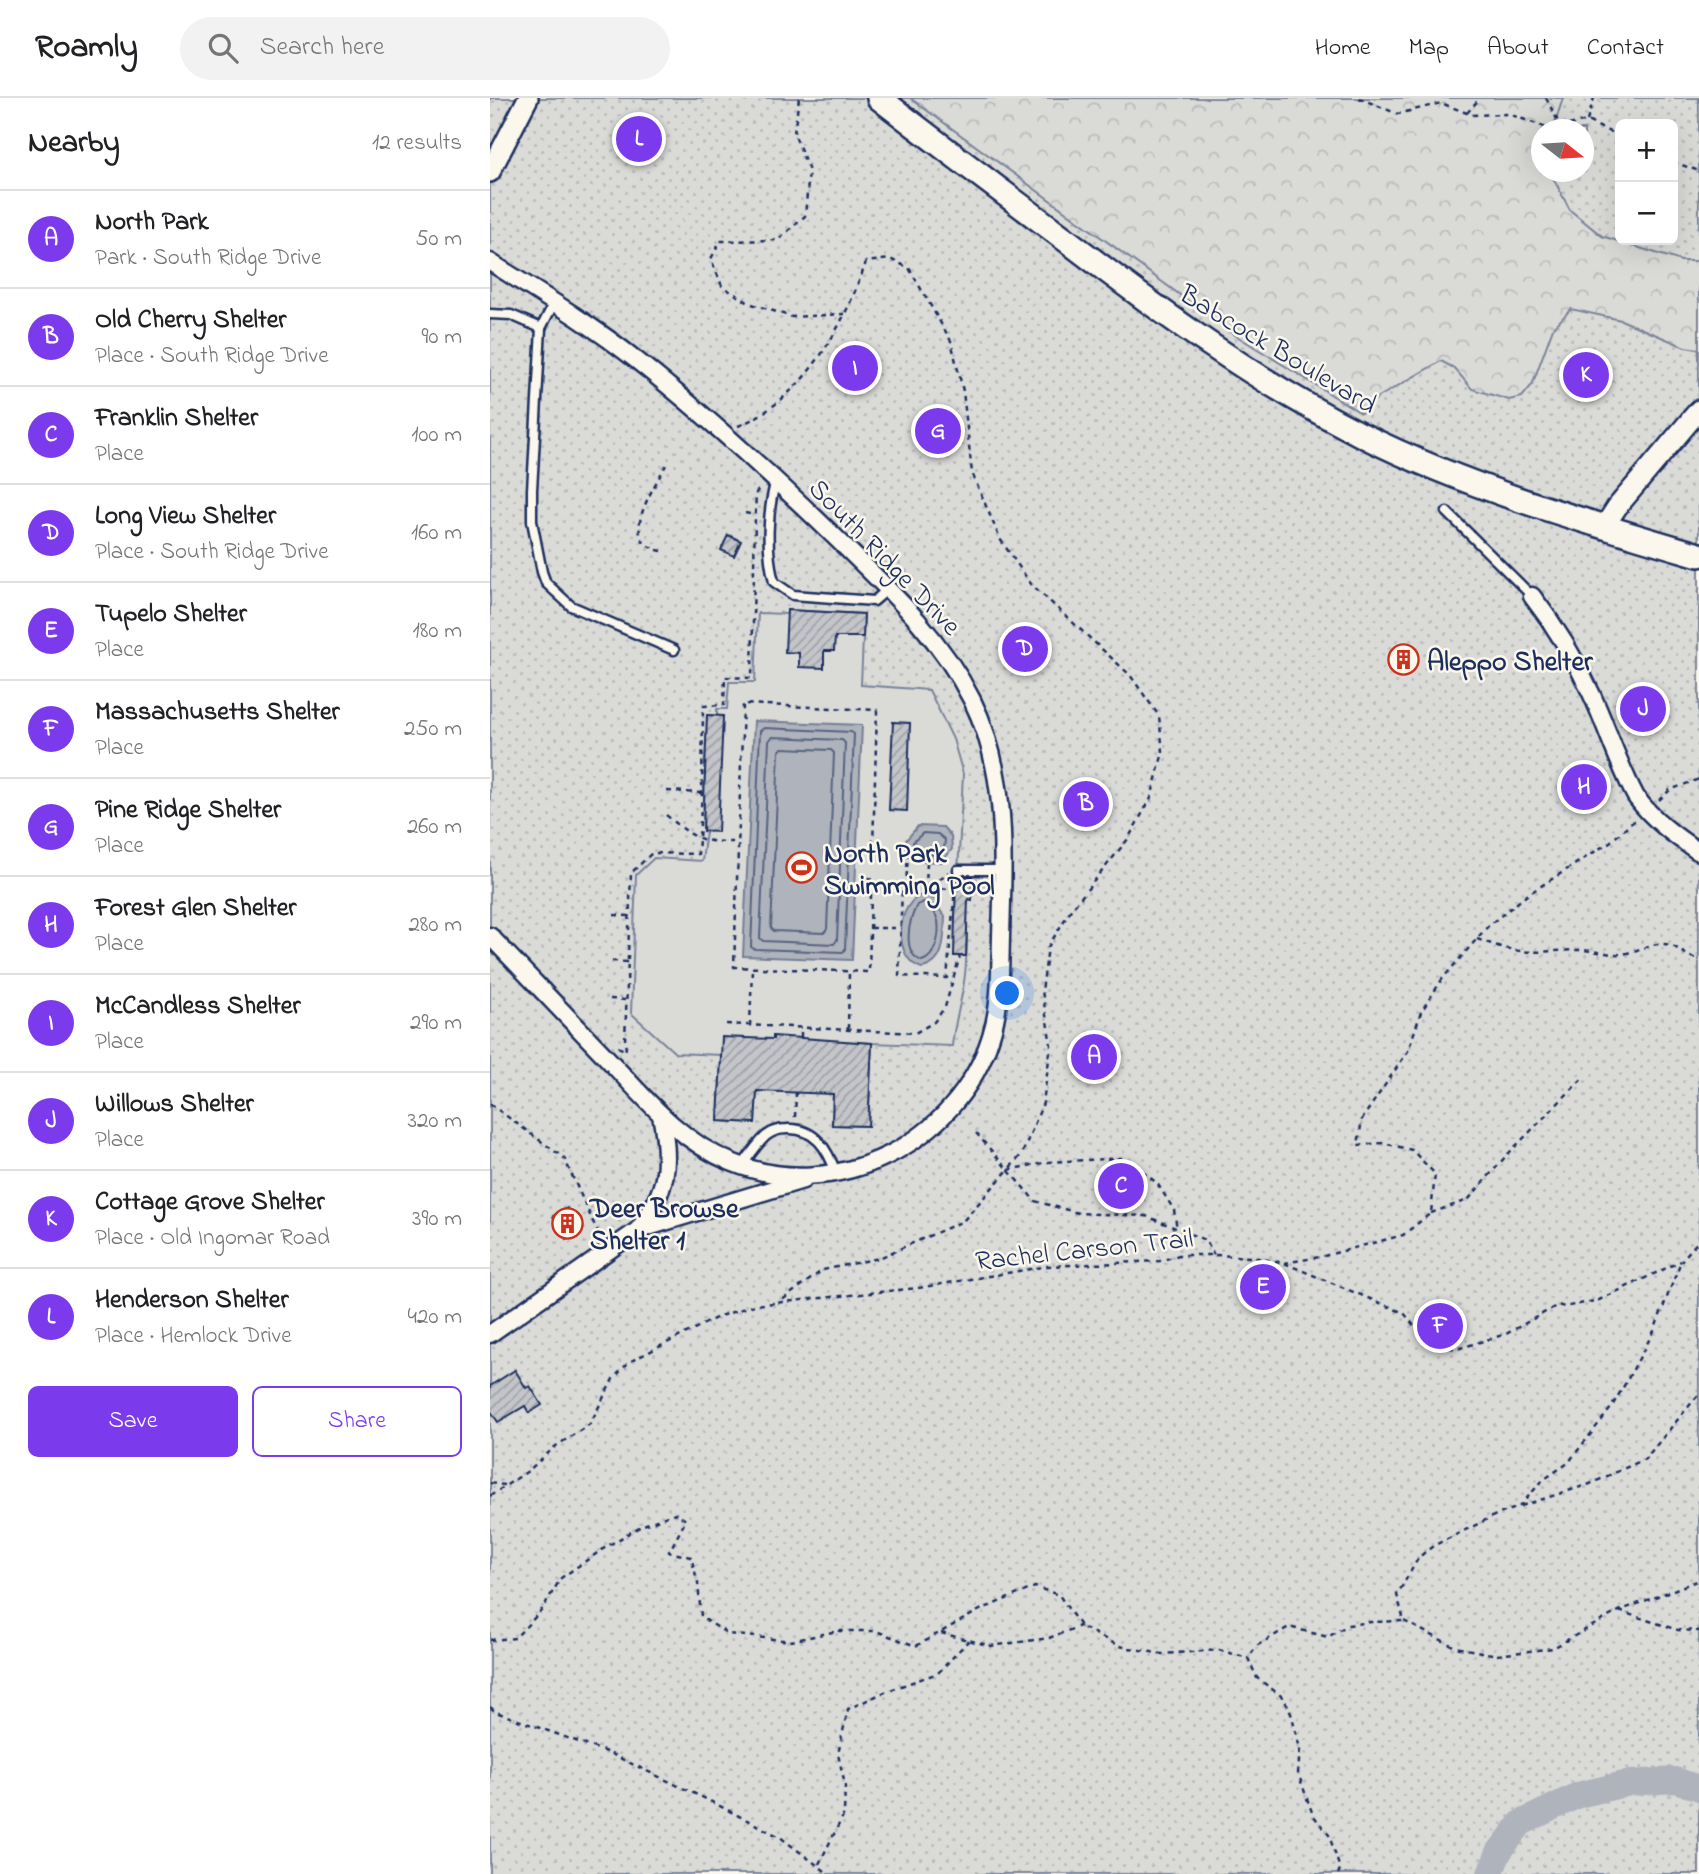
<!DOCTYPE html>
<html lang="en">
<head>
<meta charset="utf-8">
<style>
	:root { --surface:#fff; --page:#f2f2f2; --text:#202124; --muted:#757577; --line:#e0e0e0; --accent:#7c3aed }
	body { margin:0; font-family:"Indie Flower",sans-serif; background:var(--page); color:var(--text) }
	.controls { position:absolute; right:21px; top:21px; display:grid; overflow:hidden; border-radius:10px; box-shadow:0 7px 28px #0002 }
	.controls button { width:63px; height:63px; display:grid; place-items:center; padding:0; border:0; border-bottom:2px solid var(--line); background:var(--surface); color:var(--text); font:35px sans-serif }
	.compass { position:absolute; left:1041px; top:21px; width:63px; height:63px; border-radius:50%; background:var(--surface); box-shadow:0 7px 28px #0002; rotate:107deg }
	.you { position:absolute; left:518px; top:896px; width:24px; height:24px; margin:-18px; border:5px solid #fff; border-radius:50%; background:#1a73e8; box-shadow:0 0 0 10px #1a73e833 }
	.badge { display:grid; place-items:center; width:46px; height:46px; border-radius:50%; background:var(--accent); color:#fff; font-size:23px; font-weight:700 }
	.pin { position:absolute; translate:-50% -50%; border:4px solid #fff; box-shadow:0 2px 7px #0006 }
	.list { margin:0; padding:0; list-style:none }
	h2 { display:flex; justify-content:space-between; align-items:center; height:91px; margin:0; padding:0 28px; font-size:30px }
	h2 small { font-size:23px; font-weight:400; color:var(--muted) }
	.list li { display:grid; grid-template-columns:46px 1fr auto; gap:21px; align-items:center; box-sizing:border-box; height:98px; padding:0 28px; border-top:2px solid var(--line) }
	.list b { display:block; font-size:26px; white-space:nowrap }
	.list p { margin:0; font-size:23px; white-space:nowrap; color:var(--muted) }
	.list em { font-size:23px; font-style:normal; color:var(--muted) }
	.actions { display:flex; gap:14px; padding:21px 28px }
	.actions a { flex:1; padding:16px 0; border:2px solid var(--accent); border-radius:10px; text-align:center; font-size:24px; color:var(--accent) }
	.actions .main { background:var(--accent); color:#fff }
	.icon { flex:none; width:38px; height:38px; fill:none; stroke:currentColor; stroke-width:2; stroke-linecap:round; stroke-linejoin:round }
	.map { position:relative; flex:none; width:1209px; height:1776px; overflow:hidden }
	header { display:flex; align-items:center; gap:42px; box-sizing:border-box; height:98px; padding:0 35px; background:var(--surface); border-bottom:2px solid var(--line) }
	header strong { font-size:33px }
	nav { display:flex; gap:38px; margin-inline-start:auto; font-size:24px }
	.search { width:490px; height:63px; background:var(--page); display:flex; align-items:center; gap:18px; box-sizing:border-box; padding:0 24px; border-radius:38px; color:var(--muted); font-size:26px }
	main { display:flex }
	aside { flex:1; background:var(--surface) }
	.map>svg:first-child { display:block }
	.green { fill:url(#green-dots); stroke:#7a849a; stroke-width:2; fill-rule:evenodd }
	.forest { fill:url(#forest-crowns); stroke:#7a849a; stroke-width:2 }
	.pitch { fill:#dadad7; stroke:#7a849a; stroke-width:2 }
	.water { fill:#afb3bb; stroke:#747e96; stroke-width:2 }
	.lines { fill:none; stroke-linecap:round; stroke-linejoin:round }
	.shore { stroke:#566483; stroke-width:2 }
	.river { stroke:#afb3bb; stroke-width:26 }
	.building { fill:url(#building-hatch); stroke:#1b2f5e; stroke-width:2 }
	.service-casing { stroke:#1b2f5e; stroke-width:13 }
	.minor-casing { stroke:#1b2f5e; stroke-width:21 }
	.tertiary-casing { stroke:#1b2f5e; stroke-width:24 }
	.secondary-casing { stroke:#1b2f5e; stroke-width:28 }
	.path { stroke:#1b2f5e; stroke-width:2.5; stroke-dasharray:5 5; stroke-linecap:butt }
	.service { stroke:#fbf7ec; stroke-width:8 }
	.minor { stroke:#fbf7ec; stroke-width:16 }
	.tertiary { stroke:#fbf7ec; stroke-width:19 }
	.secondary { stroke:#fbf7ec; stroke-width:23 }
	.labels { text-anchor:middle; stroke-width:5; stroke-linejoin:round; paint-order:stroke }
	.street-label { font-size:28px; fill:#1b2f5e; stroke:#fbf7ec }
	.poi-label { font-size:28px; font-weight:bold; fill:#1b2f5e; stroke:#fbf7ec; text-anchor:start }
</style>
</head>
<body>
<header>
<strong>Roamly</strong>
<div class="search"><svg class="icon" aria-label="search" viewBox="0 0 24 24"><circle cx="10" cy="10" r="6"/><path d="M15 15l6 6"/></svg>Search here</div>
<nav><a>Home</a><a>Map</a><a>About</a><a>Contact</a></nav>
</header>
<main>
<aside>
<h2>Nearby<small>12 results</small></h2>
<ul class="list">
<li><span class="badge">A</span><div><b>North Park</b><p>Park · South Ridge Drive</p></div><em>50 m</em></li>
<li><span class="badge">B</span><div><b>Old Cherry Shelter</b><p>Place · South Ridge Drive</p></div><em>90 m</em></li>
<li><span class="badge">C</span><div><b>Franklin Shelter</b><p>Place</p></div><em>100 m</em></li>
<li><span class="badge">D</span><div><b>Long View Shelter</b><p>Place · South Ridge Drive</p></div><em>160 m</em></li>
<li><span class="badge">E</span><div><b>Tupelo Shelter</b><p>Place</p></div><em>180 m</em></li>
<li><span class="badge">F</span><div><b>Massachusetts Shelter</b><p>Place</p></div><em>250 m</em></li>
<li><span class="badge">G</span><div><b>Pine Ridge Shelter</b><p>Place</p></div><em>260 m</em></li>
<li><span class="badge">H</span><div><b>Forest Glen Shelter</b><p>Place</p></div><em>280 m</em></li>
<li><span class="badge">I</span><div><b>McCandless Shelter</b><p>Place</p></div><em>290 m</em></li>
<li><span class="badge">J</span><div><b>Willows Shelter</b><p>Place</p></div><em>320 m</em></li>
<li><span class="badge">K</span><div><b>Cottage Grove Shelter</b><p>Place · Old Ingomar Road</p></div><em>390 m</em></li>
<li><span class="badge">L</span><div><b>Henderson Shelter</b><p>Place · Hemlock Drive</p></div><em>420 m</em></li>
</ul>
<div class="actions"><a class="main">Save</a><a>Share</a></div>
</aside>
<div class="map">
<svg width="1209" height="1776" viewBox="0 0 1209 1776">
	<defs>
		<pattern id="green-dots" width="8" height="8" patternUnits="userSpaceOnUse" patternTransform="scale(1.75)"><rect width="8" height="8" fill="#dadad7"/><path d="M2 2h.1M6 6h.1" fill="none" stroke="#babbbb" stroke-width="1.8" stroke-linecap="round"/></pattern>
		<pattern id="forest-crowns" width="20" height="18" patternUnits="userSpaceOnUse" patternTransform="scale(1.75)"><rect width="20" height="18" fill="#dadad7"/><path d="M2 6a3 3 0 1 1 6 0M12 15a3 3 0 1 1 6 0" fill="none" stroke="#babbbb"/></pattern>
		<pattern id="building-hatch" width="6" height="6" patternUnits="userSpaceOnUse" patternTransform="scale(1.75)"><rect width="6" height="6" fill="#c3c5c9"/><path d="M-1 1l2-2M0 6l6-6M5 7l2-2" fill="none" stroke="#9ea0a6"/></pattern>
	</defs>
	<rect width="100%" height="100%" fill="#fbf7ec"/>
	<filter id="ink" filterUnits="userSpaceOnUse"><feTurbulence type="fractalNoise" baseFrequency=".0143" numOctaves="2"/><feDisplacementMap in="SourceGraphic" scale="14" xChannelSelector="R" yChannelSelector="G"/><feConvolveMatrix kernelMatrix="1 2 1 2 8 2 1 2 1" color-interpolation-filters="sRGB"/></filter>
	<g filter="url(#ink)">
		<path class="green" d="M0,0h1209v1776h-1209zM1130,26h53v116h-53zM1052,32h42v42h-42z"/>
		<polygon class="forest" points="420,0 1073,0 1063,31 1052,32 1052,74 1060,74 1080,112 1112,138 1191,163 1209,163 1209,251 1195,249 1131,222 1081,211 1063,230 1042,287 1032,299 1019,302 982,291 964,270 951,263 887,300 871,315 745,237"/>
		<path class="pitch" d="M297,512l77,4 -3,71 68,5 24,49 10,35 -5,100 9,11c-1,32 2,65 -3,97 -3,22 -10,42 -12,64l-80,-3 -4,83 -36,-1 1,-37 -76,-2 -2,37 -37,-2 3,-66 -46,-2 -44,-40 5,-138 18,-17 48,3 4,-29 -3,-1 4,-116h10v-6h10l2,-27h26l3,-69 29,1z"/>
		<g class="water">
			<polygon points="264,623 372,627 362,862 253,858"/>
			<polygon points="428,728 453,729 461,738 462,751 452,764 426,763 416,751 416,742"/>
			<path d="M435,796l12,7 4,11 4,4c-1,20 1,48 -23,52 -30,-8 -27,-68 3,-74z"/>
		</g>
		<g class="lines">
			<g class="shore">
				<polygon points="274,630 361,634 364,636 355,851 353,854 264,851 261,849 270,633"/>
				<polygon points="282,639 352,642 355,645 347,842 344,846 273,843 270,840 279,643"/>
				<polygon points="292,650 341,652 344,655 337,831 334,835 284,833 281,830 289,654"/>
				<polygon points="433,735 448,736 455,742 454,751 447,757 431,756 423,749 423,744"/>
				<path d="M434,804l7,3c2,5 6,12 7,16 2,14 -2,36 -16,40 -21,-8 -13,-41 -5,-56z"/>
			</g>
			<polyline class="river" points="1000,1776 1009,1754 1031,1725 1088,1697 1139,1685 1185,1682 1209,1690"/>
		</g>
		<g class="building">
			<polygon points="153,30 161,42 146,52 138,41"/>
			<polygon points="367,253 380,277 364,286 351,262"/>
			<polygon points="1087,268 1108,271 1105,286 1085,282"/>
			<polygon points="448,320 460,335 448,345 436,330"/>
			<polygon points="238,437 251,443 244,458 231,452"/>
			<polygon points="297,512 374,516 373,539 345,539 344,553 334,553 334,570 309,569 309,555 295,554"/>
			<polygon points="533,539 546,553 536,562 523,549"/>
			<polygon points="922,551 923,571 907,572 905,553"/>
			<polygon points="1158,596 1165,623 1147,627 1141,600"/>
			<polygon points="217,617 233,618 228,734 213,733"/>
			<polygon points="403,624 420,625 417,713 399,712"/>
			<polygon points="1098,673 1108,699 1091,705 1081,679"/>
			<polygon points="603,694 605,718 588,718 587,695"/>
			<polygon points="466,778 482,779 482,802 478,801 476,858 464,858"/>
			<polygon points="283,938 382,945 378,1028 342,1027 343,996 267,993 265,1025 228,1023 232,939 283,941"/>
			<polygon points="625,1072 644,1077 636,1104 617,1098"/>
			<polygon points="77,1110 91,1132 77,1141 63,1118"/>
			<polygon points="778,1178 781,1197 768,1199 765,1180"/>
			<polygon points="956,1217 962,1233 944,1240 938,1224"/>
			<polygon points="25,1272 36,1290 40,1288 52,1307 39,1315 35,1308 8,1324 0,1312 0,1288"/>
		</g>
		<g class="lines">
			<defs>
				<g id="service">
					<polyline points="64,205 51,230 42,392 42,423 52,474 56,485 81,508 184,552"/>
					<polyline points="0,216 21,217 51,230"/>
					<path d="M286,382c-9,31 -10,71 -2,102l19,13 81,6 14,-12"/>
					<polyline points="957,414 1042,498"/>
					<polyline points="468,772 513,772"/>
					<path d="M252,1068c7,-10 15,-22 24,-30 6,-5 14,-7 21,-7 28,-2 41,21 49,44"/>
				</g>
				<g id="minor">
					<path d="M0,164c49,31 99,61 145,97 70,55 135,115 199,177 52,51 105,98 138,164 37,74 31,157 29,237 -1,33 0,68 -10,99 -33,107 -155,169 -260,126 -52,-21 -88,-66 -126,-106 -38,-40 -77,-80 -115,-120"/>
					<path d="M1042,498c24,31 43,62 59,97 16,34 27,71 45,104 17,23 39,39 63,55"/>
					<polyline points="148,1132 313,1082"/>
					<path d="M0,1236l148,-104c30,-40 33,-66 23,-115"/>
				</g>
				<g id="tertiary">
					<polyline points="0,74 38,0"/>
					<polyline points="1114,429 1127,409 1209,312"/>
				</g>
				<path id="secondary" d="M389,0c63,49 126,96 190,144 93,71 187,139 291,192 108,54 223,87 339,121"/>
			</defs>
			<use href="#service" class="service-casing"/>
			<use href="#minor" class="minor-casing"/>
			<use href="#tertiary" class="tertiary-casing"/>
			<use href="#secondary" class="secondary-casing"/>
			<g class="path">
				<polyline points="309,0 304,35 319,73 315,118 288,142 230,143 221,161 232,188 259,205 302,219 354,216"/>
				<polyline points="869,0 908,16 951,5 982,17 1019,16 1060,31 1097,23 1130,39"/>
				<polyline points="1056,0 1071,29"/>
				<polyline points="977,15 990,0"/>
				<polyline points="1097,23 1104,0"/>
				<polyline points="1183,64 1209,73"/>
				<path d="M248,328c66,-27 106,-99 128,-164l24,-3 19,9 42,73 12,50 9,82 28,66 31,45 99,91 29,41 4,36 -12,46 -23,41 -58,72 -22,36 -6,44 9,54 -8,58 -21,51 -59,67 -84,37 -56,12 -45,33"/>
				<polyline points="255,415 265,417"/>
				<path d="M172,453c-47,-8 -8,-63 4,-86"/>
				<polyline points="177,693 212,695"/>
				<polyline points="1169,702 1180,692 1209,681"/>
				<path d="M176,717c31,25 32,27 71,27"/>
				<polyline points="378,780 385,781 384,789 377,789 379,784"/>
				<polygon points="412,789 465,791 457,880 409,878"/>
				<polyline points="416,789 418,755"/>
				<polyline points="436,790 437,763"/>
				<polyline points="445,790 451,780 458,774"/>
				<polyline points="381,796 379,874 244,869 253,606 387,612 383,749"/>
				<polyline points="124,817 139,818"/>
				<polyline points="380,830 411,830"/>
				<path d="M987,841c12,4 24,9 36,11 22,4 44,0 66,0 14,0 28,5 43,4 14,-2 28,-11 42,-10 14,1 22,14 35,15"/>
				<polyline points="122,863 138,864"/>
				<polyline points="120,901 136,902"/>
				<polyline points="236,926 425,935 444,924 455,909 470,858"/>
				<polyline points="260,928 262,870"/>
				<polyline points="358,931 359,873"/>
				<polyline points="311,939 311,929"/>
				<polyline points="128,949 136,953 135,943 141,775 162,755 208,756 212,695 213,608 234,607 235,579 262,580 265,417 266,395 269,391"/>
				<polyline points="0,1006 74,1060 110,1139"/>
				<polyline points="305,1019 306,994"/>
				<polyline points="486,1035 545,1103 588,1115 656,1118 715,1142 724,1157"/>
				<polyline points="518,1072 558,1064 634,1060 667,1085 684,1112 687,1131"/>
				<polyline points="941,1115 978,1102 1016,1058 1092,981"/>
				<polyline points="794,1165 830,1159 913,1137 941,1115 945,1076 922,1052 893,1045 868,1047 872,1021 918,953 931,914 953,880 998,828 1037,797 1120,744 1145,722"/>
				<polyline points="0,1385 14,1387"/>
				<polyline points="0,1398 38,1373 66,1348 100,1326 123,1281 139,1264 230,1218 264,1207 428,1190 558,1168 670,1163 689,1157 724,1157 762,1159 794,1165 914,1215 939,1247 967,1251 1016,1236 1068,1207 1074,1209 1109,1202 1191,1163 1209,1142"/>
				<polyline points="1031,1408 1100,1386 1155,1361 1209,1296"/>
				<polyline points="1129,1513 1188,1532 1209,1533"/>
				<polyline points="914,1523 965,1549 1007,1557 1063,1550 1129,1513 1209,1482"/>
				<polyline points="451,1535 501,1548 559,1540 590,1528"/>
				<polyline points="0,1542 25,1540 51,1513 71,1480 116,1449 151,1428 185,1415 196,1422 179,1454 201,1459 208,1485 211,1519 238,1536 301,1543 347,1533 386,1533 426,1548 490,1512 545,1489 569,1497 590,1528 629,1548 672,1556 729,1552 758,1560"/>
				<polyline points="0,1609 6,1614 119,1655 218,1702 290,1739 339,1776"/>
				<polyline points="329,1766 354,1716 355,1687 348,1656 358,1611 397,1593 448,1575 479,1542"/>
				<polyline points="848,1776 850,1771 839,1737 823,1717 808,1675 810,1651 802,1618 794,1600 767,1580 758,1560 768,1547 799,1529 838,1539 858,1527 881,1524 914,1523 907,1497 929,1459 943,1448 1006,1417 1029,1409 1053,1382 1078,1365 1121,1310 1135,1286 1164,1233 1191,1163"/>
			</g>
			<use href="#service" class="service"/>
			<use href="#minor" class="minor"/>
			<use href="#tertiary" class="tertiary"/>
			<use href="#secondary" class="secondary"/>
		</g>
	</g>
	<defs>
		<symbol id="building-ring" viewBox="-11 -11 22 22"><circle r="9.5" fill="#fbf7ec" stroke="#c8321e" stroke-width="1.5"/><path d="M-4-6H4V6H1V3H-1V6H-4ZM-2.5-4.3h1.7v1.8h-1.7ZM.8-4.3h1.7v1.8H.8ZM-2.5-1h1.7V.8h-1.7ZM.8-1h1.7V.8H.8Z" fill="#c8321e"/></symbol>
		<symbol id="stadium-ring" viewBox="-11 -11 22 22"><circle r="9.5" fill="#fbf7ec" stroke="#c8321e" stroke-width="1.5"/><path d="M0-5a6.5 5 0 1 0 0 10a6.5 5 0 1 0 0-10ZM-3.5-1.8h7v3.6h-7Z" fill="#c8321e"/></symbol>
	</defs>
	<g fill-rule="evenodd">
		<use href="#building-ring" x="896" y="544" width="35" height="35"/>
		<use href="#stadium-ring" x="294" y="752" width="35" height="35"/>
		<use href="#building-ring" x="60" y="1108" width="35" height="35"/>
	</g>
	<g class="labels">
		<g class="street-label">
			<text transform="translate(789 250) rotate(31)" y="10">Babcock Boulevard</text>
			<text transform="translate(396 458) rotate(46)" y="10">South Ridge Drive</text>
			<text transform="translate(594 1150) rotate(-6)" y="10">Rachel Carson Trail</text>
		</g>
		<g class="poi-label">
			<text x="937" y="572">Aleppo Shelter</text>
			<text x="334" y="764">North Park<tspan x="334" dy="32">Swimming Pool</tspan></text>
			<text x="100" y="1119">Deer Browse<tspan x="100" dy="32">Shelter 1</tspan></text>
		</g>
	</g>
</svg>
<div class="controls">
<button>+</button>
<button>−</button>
</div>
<svg class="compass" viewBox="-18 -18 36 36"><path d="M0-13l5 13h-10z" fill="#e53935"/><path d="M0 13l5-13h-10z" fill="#757577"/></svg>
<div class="you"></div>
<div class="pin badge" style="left:604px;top:959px">A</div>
<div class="pin badge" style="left:596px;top:706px">B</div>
<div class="pin badge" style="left:631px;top:1088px">C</div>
<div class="pin badge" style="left:535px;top:551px">D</div>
<div class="pin badge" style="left:773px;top:1189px">E</div>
<div class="pin badge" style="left:950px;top:1228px">F</div>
<div class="pin badge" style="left:448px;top:333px">G</div>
<div class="pin badge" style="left:1094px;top:689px">H</div>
<div class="pin badge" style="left:365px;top:270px">I</div>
<div class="pin badge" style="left:1153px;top:611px">J</div>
<div class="pin badge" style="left:1096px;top:277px">K</div>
<div class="pin badge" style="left:149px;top:41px">L</div>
</div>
</main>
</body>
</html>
